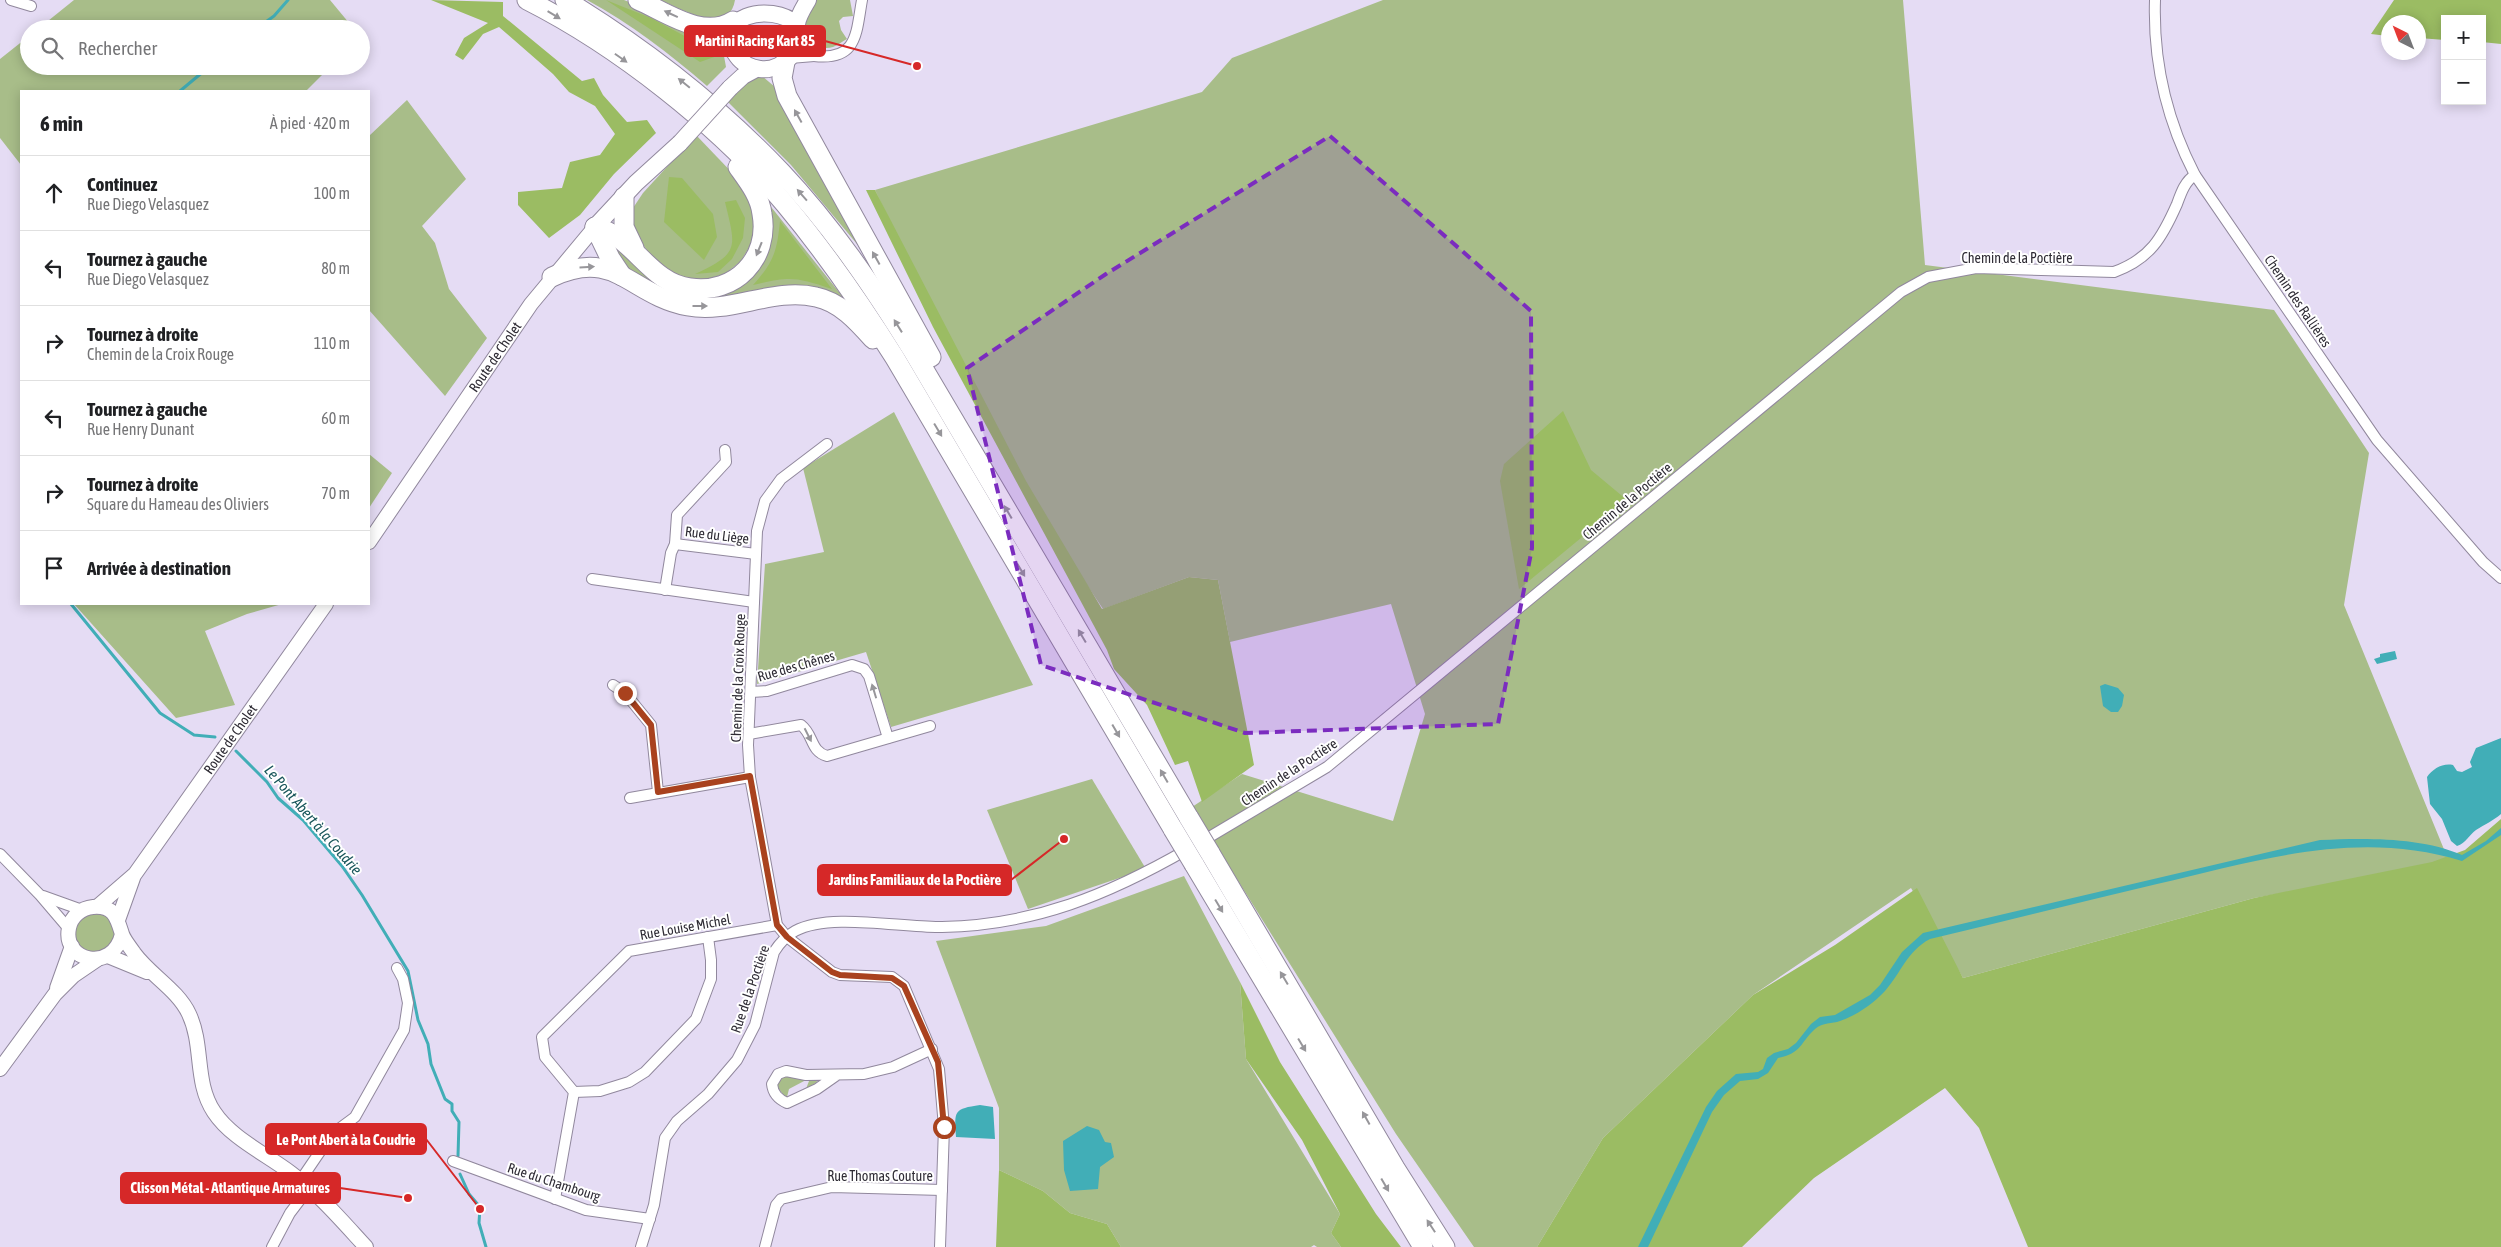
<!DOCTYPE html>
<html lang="fr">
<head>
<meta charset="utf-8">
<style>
	:root { --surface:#fff; --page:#f2f2f2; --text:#202124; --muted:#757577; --line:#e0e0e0 }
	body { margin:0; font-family:"Asap Condensed",sans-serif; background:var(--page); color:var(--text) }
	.controls { position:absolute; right:15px; top:15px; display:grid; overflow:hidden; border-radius:0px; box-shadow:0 2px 12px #0003 }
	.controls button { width:45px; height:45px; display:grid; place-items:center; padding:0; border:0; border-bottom:1px solid var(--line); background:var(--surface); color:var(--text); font:25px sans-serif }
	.compass { position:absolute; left:2381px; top:15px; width:45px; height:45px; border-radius:50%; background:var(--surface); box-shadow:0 2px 12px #0003; rotate:318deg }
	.stop { position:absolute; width:15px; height:15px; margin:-11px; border:4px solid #a9421e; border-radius:50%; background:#fff }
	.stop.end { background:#a9421e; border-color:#fff; box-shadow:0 1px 5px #0008 }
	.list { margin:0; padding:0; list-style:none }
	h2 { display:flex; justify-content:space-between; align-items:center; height:65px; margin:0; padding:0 20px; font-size:21px }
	h2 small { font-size:16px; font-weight:400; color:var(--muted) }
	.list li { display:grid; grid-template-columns:32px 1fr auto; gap:15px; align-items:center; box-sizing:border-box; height:75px; padding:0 20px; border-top:1px solid var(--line) }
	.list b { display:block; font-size:19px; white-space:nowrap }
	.list p { margin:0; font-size:16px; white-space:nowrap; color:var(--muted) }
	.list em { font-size:16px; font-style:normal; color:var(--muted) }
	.icon { flex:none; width:28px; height:28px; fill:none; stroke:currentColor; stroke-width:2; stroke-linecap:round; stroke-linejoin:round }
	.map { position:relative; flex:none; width:2501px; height:1247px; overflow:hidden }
	.search { position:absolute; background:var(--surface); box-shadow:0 2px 12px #0003; left:20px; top:20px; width:350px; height:55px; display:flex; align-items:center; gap:12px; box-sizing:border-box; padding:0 18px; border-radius:28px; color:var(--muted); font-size:19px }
	.panel { position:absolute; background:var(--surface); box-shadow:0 2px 12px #0003; left:20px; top:90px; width:350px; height:515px; border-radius:0px }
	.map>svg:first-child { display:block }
	.green { fill:#a8bd89 }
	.forest { fill:#9bbc63 }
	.water { fill:#41aeb7 }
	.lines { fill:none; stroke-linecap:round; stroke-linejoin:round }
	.stream { stroke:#41aeb7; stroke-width:3 }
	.street-casing { stroke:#91889d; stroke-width:12 }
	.secondary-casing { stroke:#91889d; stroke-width:16 }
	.primary-casing { stroke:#91889d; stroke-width:18 }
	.highway-casing { stroke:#91889d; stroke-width:21 }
	.street { stroke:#fff; stroke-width:10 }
	.secondary { stroke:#fff; stroke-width:14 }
	.primary { stroke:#fff; stroke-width:16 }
	.highway { stroke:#fff; stroke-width:19 }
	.primary-bridge-casing { stroke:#91889d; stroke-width:18; stroke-linecap:butt }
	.highway-bridge-casing { stroke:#91889d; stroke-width:21; stroke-linecap:butt }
	.primary-bridge { stroke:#fff; stroke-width:16 }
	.highway-bridge { stroke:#fff; stroke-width:19 }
	.oneway { fill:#97969a }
	.route { stroke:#a9421e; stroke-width:6 }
	.marked { fill:#7b2cbf; fill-opacity:0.2; stroke:#7b2cbf; stroke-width:4; stroke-dasharray:10 6; stroke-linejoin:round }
	.labels { text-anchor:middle; stroke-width:4; stroke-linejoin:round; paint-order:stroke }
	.street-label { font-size:14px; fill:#2f2c35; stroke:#fff }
	.water-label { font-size:15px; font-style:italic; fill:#19565b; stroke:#fff }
	.leader { fill:none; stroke:#d62828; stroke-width:2 }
	.callout-dot { fill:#d62828; stroke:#fff; stroke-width:2 }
	.callout { fill:#d62828; stroke:#d62828; stroke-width:2 }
	.callout-label { font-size:15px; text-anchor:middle; font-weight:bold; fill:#fff }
</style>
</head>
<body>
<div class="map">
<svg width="2501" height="1247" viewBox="0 0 2501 1247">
	<rect width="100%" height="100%" fill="#e5dcf4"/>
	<g class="green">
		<polygon points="74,0 330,0 354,29 38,29"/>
		<path d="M587,0h37l90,34 8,11 4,22 -19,19c-37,-32 -76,-62 -120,-86z"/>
		<path d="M660,0h75c-6,38 -55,8 -75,0z"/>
		<path d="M817,0h33l3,16 -10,1 -4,4 2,9 6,9c-4,2 -9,6 -14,8 -12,4 -29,-4 -29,-18 0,-11 8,-20 13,-29z"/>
		<polygon points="1383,0 1903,0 1925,265 2274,310 2369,453 2344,605 2450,864 2254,898 1963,978 1911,888 1753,995 1603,1138 1537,1247 1474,1247 1396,1134 1192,807 1242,774 1393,821 1425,714 1391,604 1230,642 1218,580 1189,577 1103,609 1011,471 875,190 1202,92 1232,58"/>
		<polygon points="29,36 29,66 331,66 306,91 21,91 21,165 0,138 0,59"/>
		<polygon points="762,76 775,87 867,256 791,165 728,102 749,77"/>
		<polygon points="407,100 466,179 422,226 435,243 449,289 487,338 445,396 369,310 369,136"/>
		<polygon points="696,135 740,181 756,216 751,244 741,261 725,274 700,281 678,277 657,263 633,232 631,211 643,193"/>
		<polygon points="760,193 854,311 827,295 714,299 680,297 637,277 623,264 616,254 619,249 681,293 751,269"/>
		<polygon points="894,412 1033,685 891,727 866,652 757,684 765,564 824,552 803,468"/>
		<polygon points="369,454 392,473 369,508"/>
		<polygon points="74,604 282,604 247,614 205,631 235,705 176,718"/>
		<polygon points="1092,779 1146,869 1028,909 987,810"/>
		<polygon points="1184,876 1240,982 1246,1059 1340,1214 1331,1233 1341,1247 1317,1247 1314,1245 1311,1247 1121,1247 1107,1224 1070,1213 1043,1191 999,1170 999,1108 936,941 1046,926"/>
		<circle cx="95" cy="933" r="20"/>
		<polygon points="786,1075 816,1079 817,1082 806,1089 809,1081 806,1080 789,1089 787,1097 784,1096 777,1086 780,1079"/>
	</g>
	<g class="forest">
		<polygon points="431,0 503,2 503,16 582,81 594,78 603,95 627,122 647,120 656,133 614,174 580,215 549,238 518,205 518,192 562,188 570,162 600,155 615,134 595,106 569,92 553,74 499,27 483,34 463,60 455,55 464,38 488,23"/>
		<polygon points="606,0 651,18 720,55 700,62"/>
		<polygon points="2394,0 2501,0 2501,44 2482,42 2482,19 2445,19 2445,40 2419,38 2418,22 2388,22 2388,36 2371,34"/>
		<polygon points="669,177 682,178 713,214 717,237 704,260 664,222"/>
		<polygon points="866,190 875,190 1026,481 1102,609 1189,577 1218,580 1254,765 1202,802 1188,761 1175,765 1147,705 1114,669 1107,650 933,327"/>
		<path d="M736,200l9,18 -2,20 -11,21 -14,13 -23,2c45,-21 41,-26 30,-72z"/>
		<path d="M780,221l52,68c-36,-12 -42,-13 -79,-4 21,-23 24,-34 27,-64z"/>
		<polygon points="1563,411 1591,470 1627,500 1519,589 1500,481 1504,464"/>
		<polygon points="2501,819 2501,1247 2028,1247 1979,1128 1945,1088 1814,1178 1742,1247 1537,1247 1603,1138 1753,995 1835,945 1917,888 1963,978 2254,898 2432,862 2465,850"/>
		<polygon points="1240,982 1280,1062 1376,1214 1401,1247 1341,1247 1331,1233 1340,1214 1302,1140 1246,1059"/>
		<polygon points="999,1170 1043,1191 1070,1213 1107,1224 1121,1247 996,1247"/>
	</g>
	<g class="water">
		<polygon points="2395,651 2397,659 2377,664 2374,659 2380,657 2380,654"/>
		<polygon points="2105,684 2118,688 2124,695 2122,706 2118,712 2111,712 2103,706 2100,686"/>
		<path d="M2501,738v76c-8,7 -16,10 -25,16 -7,5 -10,13 -19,16l-6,-5 -9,-22 -12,-15 -3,-27c6,-8 15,-14 26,-12l4,6 5,1 10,-5 -2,-5 6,-14z"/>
		<path d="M2501,828v7l-39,26c-104,-32 -203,-1 -305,23 -76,18 -151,37 -227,55 -23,12 -29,34 -45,52 -12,13 -28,24 -45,30 -8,3 -17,1 -25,8 -16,15 -13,24 -37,29l-10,15 -10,6 -18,2 -16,14 -12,17 -64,135h-10l68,-140 11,-16 19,-17 22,-2 5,-3 4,-11 7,-5 14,-4 8,-6 15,-19 9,-7 15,-2 35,-20 10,-10 22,-33 21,-19 397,-93c45,-2 101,-3 142,15l24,-14z"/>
		<path d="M980,1105l13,2 2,32 -39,-2c-2,-27 -2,-28 24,-32z"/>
		<polygon points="1087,1126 1099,1130 1105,1142 1111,1143 1114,1157 1100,1167 1098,1189 1070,1191 1064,1170 1063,1141"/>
	</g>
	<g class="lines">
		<g class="stream">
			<polyline points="256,29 274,16 288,0"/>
			<polyline points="180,91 210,66"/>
			<polyline points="71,604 160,713 194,735 215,737"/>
			<polyline points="236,751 267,782 278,798 303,820 342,866 362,895 408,971 418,1020 428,1044 431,1064 445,1099 452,1104 452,1111 459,1122 458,1156"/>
			<polyline points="460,1174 469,1194 480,1207 479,1223 486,1247"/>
		</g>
		<defs>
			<g id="street">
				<polyline points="11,0 31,6"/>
				<path d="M2155,0c-2,61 12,121 40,175l182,265 106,122 18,16"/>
				<path d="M814,56c44,5 42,-23 48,-56"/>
				<polyline points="790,58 814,56 798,38"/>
				<polyline points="827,444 781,479 765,501 757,531 748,745 750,777 777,925 787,937 832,972 840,975 892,977 904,986 939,1069 944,1127 940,1247"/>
				<polyline points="675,544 756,554"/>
				<polyline points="592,579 754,602"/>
				<polyline points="665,590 671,553 675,544 677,515 726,462 725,450"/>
				<polyline points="613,685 625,693 651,725 658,792"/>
				<polyline points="751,692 767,691 852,665 864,669 869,676 888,738"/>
				<path d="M749,734l52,-9c13,10 9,26 26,31l103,-30"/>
				<polyline points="630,798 750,777"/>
				<path d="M1201,842l126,-75 574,-475 27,-15 48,-9 138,4c36,-13 48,-34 63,-68 4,-11 8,-23 18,-29"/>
				<polyline points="0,854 40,895 69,929"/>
				<polyline points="43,896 82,910"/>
				<path d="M837,1075l-20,14 -30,14c-9,-4 -14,-9 -15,-19l6,-10 8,-3 20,4 58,-1 29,-7 39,-18"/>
				<polyline points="574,1092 600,1091 629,1082 645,1072 696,1019 711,979 711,960 708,937"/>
				<polyline points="453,1161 586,1210 650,1219"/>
				<polyline points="300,1181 332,1134 355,1117 404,1030 408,1003 403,979 397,968"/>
				<polyline points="555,1199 574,1092 545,1057 542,1037 629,951 777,925"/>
				<polyline points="272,1247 290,1213 309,1188"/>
				<path d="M641,1247l13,-42 11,-67 12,-17 31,-27 29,-34 18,-35 19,-73c5,-8 12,-16 21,-21 35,-19 106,-3 147,-4 93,-2 166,-32 246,-78"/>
				<polyline points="765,1247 776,1205 781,1199 832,1187 942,1190"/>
			</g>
			<g id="secondary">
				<path id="s1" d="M369,542l162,-238 64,-77"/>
				<path id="s2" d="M98,906l37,-32 191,-270"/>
				<polyline points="118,920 133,878"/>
				<path d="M122,934c-9,39 -60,28 -53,-6 2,-11 12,-20 24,-21 21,-2 24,11 29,27 2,6 8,13 12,19 16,22 44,37 55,61 15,32 5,68 25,98 17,26 52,42 77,61 28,21 51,48 75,74"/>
				<polyline points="108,956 147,972"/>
				<polyline points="57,988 72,946"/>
				<polyline points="0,1069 55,994 73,976 98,959"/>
			</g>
			<g id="primary">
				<path d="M797,25c-26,-25 -90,-7 -60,31 5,7 14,12 23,13 12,2 25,-5 33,-15 7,-10 3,-19 4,-30 1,-8 7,-17 11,-24"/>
				<polyline points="730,88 743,76 756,69"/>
				<polyline points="595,227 636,183 680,143"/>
			</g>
			<g id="highway">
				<path d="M527,0c91,46 193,126 258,204 41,49 76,100 110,154l278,471"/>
				<path d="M565,0c79,48 152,105 216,172 51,54 93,116 132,179l276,467"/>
				<path d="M638,0c28,12 65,40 95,21"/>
				<polyline points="785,62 782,78 787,96 931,357"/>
				<polyline points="624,197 624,227 634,248"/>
				<path d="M595,227c39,9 54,56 95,61 45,7 80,-30 72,-74 -2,-18 -14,-33 -24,-47"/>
				<polyline points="595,227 610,258 622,276"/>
				<path d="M552,277c64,-30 78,18 136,29 43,8 85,-19 128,-9 24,5 41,24 57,42"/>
				<polyline points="1210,853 1395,1168 1445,1247"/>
				<polyline points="1194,864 1423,1247"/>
			</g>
		</defs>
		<use href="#street" class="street-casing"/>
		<use href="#secondary" class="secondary-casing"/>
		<use href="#primary" class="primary-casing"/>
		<use href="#highway" class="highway-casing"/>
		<use href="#street" class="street"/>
		<use href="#secondary" class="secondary"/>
		<use href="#primary" class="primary"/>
		<use href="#highway" class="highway"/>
		<defs>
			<polyline id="primary-bridge" points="680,143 730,88"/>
			<g id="highway-bridge">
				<polyline points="1189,818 1210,853"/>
				<polyline points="1173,829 1194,864"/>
			</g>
		</defs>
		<use href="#primary-bridge" class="primary-bridge-casing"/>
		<use href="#highway-bridge" class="highway-bridge-casing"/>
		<use href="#primary-bridge" class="primary-bridge"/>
		<use href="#highway-bridge" class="highway-bridge"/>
	</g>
	<defs><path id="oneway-solid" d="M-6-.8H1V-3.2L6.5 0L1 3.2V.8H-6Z" transform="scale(1.25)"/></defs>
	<g class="oneway">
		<use href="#oneway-solid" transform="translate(671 14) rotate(-155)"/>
		<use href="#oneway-solid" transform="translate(554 15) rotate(31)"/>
		<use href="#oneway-solid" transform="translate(621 58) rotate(35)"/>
		<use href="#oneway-solid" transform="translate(684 83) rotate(-141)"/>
		<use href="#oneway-solid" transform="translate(798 116) rotate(-119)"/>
		<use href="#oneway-solid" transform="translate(802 195) rotate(-131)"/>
		<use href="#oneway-solid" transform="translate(759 249) rotate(112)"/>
		<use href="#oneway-solid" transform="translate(876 258) rotate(-119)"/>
		<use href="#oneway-solid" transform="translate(587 267) rotate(-3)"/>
		<use href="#oneway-solid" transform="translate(700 306)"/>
		<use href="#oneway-solid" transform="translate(898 326) rotate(-122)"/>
		<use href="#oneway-solid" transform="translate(938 430) rotate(59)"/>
		<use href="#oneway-solid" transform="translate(1008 512) rotate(-120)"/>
		<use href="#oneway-solid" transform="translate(1021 570) rotate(59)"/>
		<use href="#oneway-solid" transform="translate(1082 636) rotate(-121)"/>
		<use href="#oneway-solid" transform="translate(874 691) rotate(-107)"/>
		<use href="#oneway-solid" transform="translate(1116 731) rotate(60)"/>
		<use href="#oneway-solid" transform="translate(808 735) rotate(63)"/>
		<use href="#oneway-solid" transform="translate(1164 776) rotate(-120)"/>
		<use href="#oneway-solid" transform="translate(1219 906) rotate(59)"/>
		<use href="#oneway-solid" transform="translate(1284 978) rotate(-121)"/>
		<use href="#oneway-solid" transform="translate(1302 1045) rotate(59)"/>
		<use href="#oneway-solid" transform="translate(1366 1118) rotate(-119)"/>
		<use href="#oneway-solid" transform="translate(1385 1185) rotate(60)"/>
		<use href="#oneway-solid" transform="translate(1431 1226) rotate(-123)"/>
	</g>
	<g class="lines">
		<polyline class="route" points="625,693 651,725 658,792 750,776 777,925 787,937 832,972 840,975 892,978 904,986 938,1062 944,1127"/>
	</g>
	<path class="marked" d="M1330,136l201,175 1,237 -34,176 -253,9 -204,-68 -74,-297 139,-94z"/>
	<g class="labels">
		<g class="street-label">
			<text x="2017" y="263">Chemin de la Poctière</text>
			<text transform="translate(2298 301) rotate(56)" y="5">Chemin des Rallières</text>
			<text dy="5" stroke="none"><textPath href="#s1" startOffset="224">Route de Cholet</textPath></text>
			<text transform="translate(1627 501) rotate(-40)" y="5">Chemin de la Poctière</text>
			<text transform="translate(717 535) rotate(7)" y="5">Rue du Liège</text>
			<text transform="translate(796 666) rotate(-16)" y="5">Rue des Chênes</text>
			<text transform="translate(738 678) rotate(-88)" y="5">Chemin de la Croix Rouge</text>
			<text dy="5" stroke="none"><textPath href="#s2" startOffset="214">Route de Cholet</textPath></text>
			<text transform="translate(1289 772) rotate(-33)" y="5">Chemin de la Poctière</text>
			<text transform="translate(685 927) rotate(-10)" y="5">Rue Louise Michel</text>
			<text transform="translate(750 989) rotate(-71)" y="5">Rue de la Poctière</text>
			<text x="880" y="1181">Rue Thomas Couture</text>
			<text transform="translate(554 1182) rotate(18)" y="5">Rue du Chambourg</text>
		</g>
		<g class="water-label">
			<text transform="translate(313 820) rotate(49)" y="5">Le Pont Abert à la Coudrie</text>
		</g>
	</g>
	<path class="leader" d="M917 66L825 41M1064 839L1011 880M480 1209L426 1139M408 1198L340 1188"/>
	<g class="callout-dot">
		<circle cx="917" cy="66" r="5"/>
		<circle cx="1064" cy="839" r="5"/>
		<circle cx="480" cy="1209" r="5"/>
		<circle cx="408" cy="1198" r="5"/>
	</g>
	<g class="callout">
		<rect x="685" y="26" width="140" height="30" rx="5"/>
		<rect x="818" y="865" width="193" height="30" rx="5"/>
		<rect x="266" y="1124" width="160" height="30" rx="5"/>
		<rect x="121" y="1173" width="219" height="30" rx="5"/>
	</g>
	<g class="callout-label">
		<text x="755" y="46">Martini Racing Kart 85</text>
		<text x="915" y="885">Jardins Familiaux de la Poctière</text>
		<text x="346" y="1145">Le Pont Abert à la Coudrie</text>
		<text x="230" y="1193">Clisson Métal - Atlantique Armatures</text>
	</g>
</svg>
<div class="controls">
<button>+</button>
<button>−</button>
</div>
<svg class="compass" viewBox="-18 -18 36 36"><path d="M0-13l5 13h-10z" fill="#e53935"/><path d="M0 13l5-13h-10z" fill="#757577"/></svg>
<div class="stop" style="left:944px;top:1127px"></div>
<div class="stop end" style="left:625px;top:693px"></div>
<div class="search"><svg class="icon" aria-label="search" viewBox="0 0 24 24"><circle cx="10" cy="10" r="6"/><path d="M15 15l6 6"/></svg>Rechercher</div>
<section class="panel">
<h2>6 min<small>À pied · 420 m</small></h2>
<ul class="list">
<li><svg class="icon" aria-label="ahead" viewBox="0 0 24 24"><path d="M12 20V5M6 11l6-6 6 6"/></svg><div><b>Continuez</b><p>Rue Diego Velasquez</p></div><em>100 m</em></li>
<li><svg class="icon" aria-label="left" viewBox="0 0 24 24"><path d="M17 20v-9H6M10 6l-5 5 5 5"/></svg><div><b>Tournez à gauche</b><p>Rue Diego Velasquez</p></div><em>80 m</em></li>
<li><svg class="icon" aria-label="right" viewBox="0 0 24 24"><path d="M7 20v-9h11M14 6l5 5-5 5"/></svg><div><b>Tournez à droite</b><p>Chemin de la Croix Rouge</p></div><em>110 m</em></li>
<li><svg class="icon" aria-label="left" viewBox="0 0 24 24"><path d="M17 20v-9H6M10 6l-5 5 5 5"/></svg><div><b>Tournez à gauche</b><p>Rue Henry Dunant</p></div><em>60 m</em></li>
<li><svg class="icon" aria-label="right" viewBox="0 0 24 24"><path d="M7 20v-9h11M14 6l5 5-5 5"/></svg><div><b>Tournez à droite</b><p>Square du Hameau des Oliviers</p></div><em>70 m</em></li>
<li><svg class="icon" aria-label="arrive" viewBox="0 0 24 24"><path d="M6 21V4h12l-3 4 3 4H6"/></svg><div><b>Arrivée à destination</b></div></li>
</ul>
</section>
</div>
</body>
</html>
